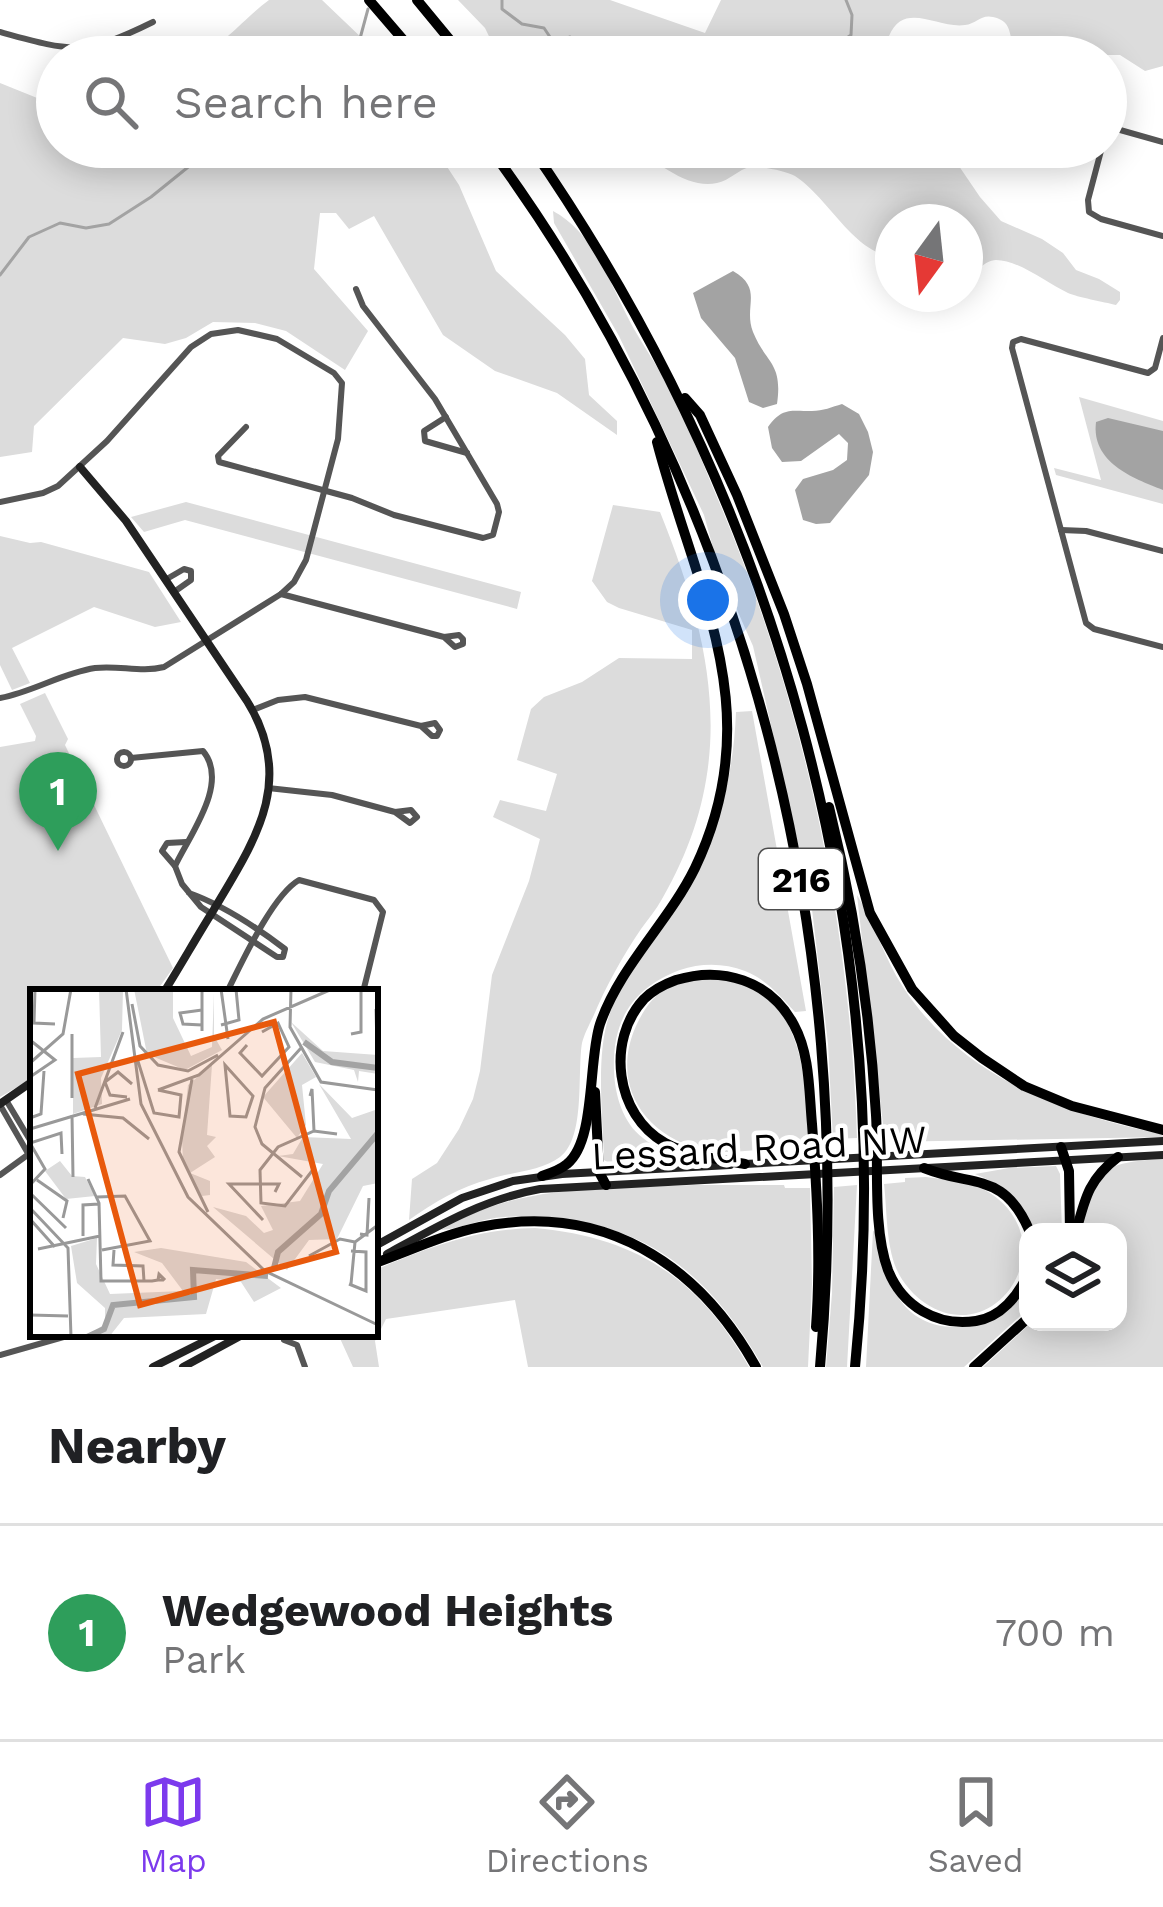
<!DOCTYPE html>
<html lang="en">
<head>
<meta charset="utf-8">
<style>
	:root { --surface:#fff; --page:#f6f6f6; --text:#202124; --muted:#757577; --line:#e0e0e0; --accent:#7c3aed }
	body { margin:0; font-family:"Work Sans",sans-serif; background:var(--page); color:var(--text) }
	.controls { position:absolute; right:36px; bottom:36px; display:grid; overflow:hidden; border-radius:24px; box-shadow:0 6px 30px #0003 }
	.controls button { width:108px; height:108px; display:grid; place-items:center; padding:0; border:0; border-bottom:3px solid var(--line); background:var(--surface); color:var(--text); font:60px sans-serif }
	.compass { position:absolute; left:875px; top:204px; width:108px; height:108px; border-radius:50%; background:var(--surface); box-shadow:0 6px 30px #0003; rotate:195deg }
	.you { position:absolute; left:708px; top:600px; width:42px; height:42px; margin:-30px; border:9px solid #fff; border-radius:50%; background:#1a73e8; box-shadow:0 0 0 18px #1a73e833 }
	.badge { display:grid; place-items:center; width:78px; height:78px; border-radius:50%; background:var(--accent); color:#fff; font-size:39px; font-weight:700 }
	.pin { position:absolute; translate:-50% -99px; filter:drop-shadow(0 3px 6px #0008) }
	.pin::after { content:''; position:absolute; top:63px; width:42px; height:36px; background:inherit; clip-path:polygon(0 0,100% 0,50% 100%) }
	.list { margin:0; padding:0; list-style:none }
	h2 { display:flex; justify-content:space-between; align-items:center; height:156px; margin:0; padding:0 48px; font-size:51px }
	h2 small { font-size:39px; font-weight:400; color:var(--muted) }
	.list li { display:grid; grid-template-columns:78px 1fr auto; gap:36px; align-items:center; box-sizing:border-box; height:216px; padding:0 48px; border-top:3px solid var(--line) }
	.list b { display:block; font-size:45px; white-space:nowrap }
	.list p { margin:0; font-size:39px; white-space:nowrap; color:var(--muted) }
	.list em { font-size:39px; font-style:normal; color:var(--muted) }
	.icon { flex:none; width:66px; height:66px; fill:none; stroke:currentColor; stroke-width:2; stroke-linecap:round; stroke-linejoin:round }
	.map { position:relative; flex:none; width:1163px; height:1367px; overflow:hidden }
	.search { position:absolute; background:var(--surface); box-shadow:0 6px 30px #0003; left:36px; right:36px; top:36px; height:132px; display:flex; align-items:center; gap:30px; box-sizing:border-box; padding:0 42px; border-radius:66px; color:var(--muted); font-size:45px }
	.sheet { height:372px; background:var(--surface) }
	nav { display:flex; justify-content:space-around; align-items:center; box-sizing:border-box; height:168px; border-top:3px solid var(--line); background:var(--surface); font-size:33px; color:var(--muted) }
	nav a { display:grid; justify-items:center; gap:6px }
	nav .on { color:var(--accent) }
	.map>svg:first-child { display:block }
	.green { fill:#dcdcdc }
	.water { fill:#a3a3a3 }
	.lines { fill:none; stroke-linecap:round; stroke-linejoin:round }
	.stream { stroke:#a3a3a3; stroke-width:3 }
	.street { stroke:#555; stroke-width:6 }
	.secondary { stroke:#222; stroke-width:8 }
	.highway { stroke:#000; stroke-width:10 }
	.labels { text-anchor:middle; stroke-width:9; stroke-linejoin:round; paint-order:stroke }
	.shield { fill:#fff; stroke:#4c4c4c; stroke-width:3 }
	.shield-label { font-size:36px; font-weight:bold; fill:#000 }
	.street-label { font-size:39px; fill:#000; stroke:#fff }
	.inset-river { fill:none; stroke:#a3a3a3; stroke-width:6 }
	.inset-road { fill:none; stroke:#999; stroke-width:3 }
	.view { fill:#e8590c; fill-opacity:0.15; stroke:#e8590c; stroke-width:6 }
	.inset-edge { fill:none; stroke:#000; stroke-width:6 }
</style>
</head>
<body>
<div class="map">
<svg width="1163" height="1367" viewBox="0 0 1163 1367">
	<rect width="100%" height="100%" fill="#fff"/>
	<g class="green">
		<path d="M269,0h53l44,42 8,15h-178c31,-14 46,-37 73,-57z"/>
		<path d="M458,0h152l95,33 16,-33h442v66l-18,5 -25,-16h-13l-32,-13 -16,7 -9,8c-59,1 -24,-33 -57,-40 -12,-3 -17,7 -28,8 -27,4 -61,-25 -76,11l9,21h-399l-14,-29z"/>
		<polygon points="0,83 57,106 57,147 434,147 459,185 496,271 565,335 585,359 589,395 617,421 617,435 557,393 495,371 443,335 374,216 349,229 336,213 320,213 314,269 368,331 345,370 286,331 255,323 213,322 186,338 165,344 123,338 34,426 32,452 0,457"/>
		<path d="M635,147h311l34,50 21,24 41,18 21,14 13,17 23,9 21,13v8l-4,5c-12,-3 -39,-8 -48,-12 -20,-9 -49,-33 -72,-33 -12,0 -23,15 -31,23v-61h-72v34c-39,-2 -64,-58 -98,-80 -8,-5 -34,-10 -45,-9 -11,2 -21,14 -33,16 -28,7 -61,-21 -82,-36z"/>
		<path d="M553,211c43,23 58,77 81,118 10,18 23,36 33,55 21,40 37,83 55,125 83,200 128,412 135,629l-24,1 -5,-95 -17,-143 -58,-255 -34,-77 -15,-54 -85,-179 -65,-113z"/>
		<polygon points="1079,397 1163,421 1163,504 1056,475 1054,468 1101,480"/>
		<polygon points="186,502 521,592 517,609 185,520 144,532 131,517"/>
		<path d="M613,505l47,7c54,134 79,254 2,387 -6,11 -14,20 -21,30 -19,28 -35,57 -48,88 -4,8 -9,18 -11,26 -5,29 4,95 -22,114 -18,14 -48,15 -70,22 -30,8 -56,23 -81,41l3,-41 25,-16 22,-34 14,-30 7,-28 12,-96 37,-94 11,-42 -47,-22 7,-17 46,11 11,-37 -40,-14 14,-51 13,-12 38,-15 37,-24 73,1v-29l-73,-22 -12,-6 -15,-21z"/>
		<polygon points="0,536 30,543 41,542 149,572 181,622 155,627 94,607 12,648 30,683 12,690 0,665"/>
		<polygon points="45,693 68,739 65,745 173,968 156,992 33,992 33,1078 0,1097 0,747 35,741 36,736 20,704"/>
		<path d="M752,711l54,300 -11,1c-15,-16 -29,-33 -50,-41 -21,-8 -44,-8 -65,-1 -48,18 -68,51 -66,101 1,25 9,52 29,67 11,10 30,13 43,18l1,2 -73,8 -10,-6c-1,-44 -9,-106 6,-147 12,-34 39,-64 59,-94 43,-64 64,-130 67,-207z"/>
		<path d="M857,895c18,29 27,63 46,92 57,88 160,128 259,147l1,3 -278,5z"/>
		<path d="M709,977c12,3 26,4 37,8 60,24 59,105 65,159 -32,2 -81,13 -112,5 -58,-16 -88,-67 -63,-123 6,-13 15,-28 28,-36 14,-8 30,-11 45,-13z"/>
		<path d="M1163,1159v208h-180l49,-45h86v-90h-36c8,-62 21,-70 81,-73z"/>
		<path d="M1056,1166l4,8 2,58h-29c-12,-30 -27,-46 -58,-58l34,-6z"/>
		<path d="M926,1177c21,3 46,4 64,16 76,50 6,158 -65,110 -12,-8 -23,-21 -29,-35 -10,-25 -9,-58 -12,-84l21,-2v-4z"/>
		<path d="M694,1185h90l1,3h25l2,96 -4,83h-45c-59,-105 -136,-156 -259,-150 -21,1 -44,12 -63,13 76,-47 167,-41 253,-45z"/>
		<polygon points="857,1185 847,1367 826,1367 832,1293 834,1187"/>
		<path d="M535,1228c100,9 164,50 214,139h-221l-13,-67 -129,19 -11,22 4,26h-26l-15,-33h37v-64c54,-23 101,-41 160,-42z"/>
		<path d="M873,1231l3,1c7,20 12,47 22,65 31,49 105,33 130,-13v25l-64,58h-98z"/>
	</g>
	<g class="water">
		<path d="M733,271c31,18 10,35 20,61 13,32 30,30 24,72l-14,4 -14,-6 -14,-44 -34,-40 -8,-25z"/>
		<path d="M842,404l17,10 9,18 5,20 -4,23 -39,48 -14,1 -13,-4 -8,-30 8,-11 30,-9 14,-10 1,-17 -9,-9 -38,27 -19,1 -10,-14 -4,-21c14,-20 23,-16 44,-16 11,0 20,-4 30,-7z"/>
		<path d="M1108,418l55,13v59c-31,-12 -72,-28 -67,-68z"/>
	</g>
	<g class="lines">
		<g class="stream">
			<polyline points="502,0 502,9 522,24 544,28 552,40 558,42 570,37 572,50 594,57"/>
			<polyline points="355,57 368,9"/>
			<polyline points="829,57 832,48 851,35 852,15 846,0"/>
			<polyline points="0,275 29,237 60,223 86,228 109,224 151,197 213,147"/>
		</g>
		<g class="street">
			<path d="M0,32c73,20 84,24 153,-10"/>
			<polyline points="1106,126 1163,142"/>
			<polyline points="1102,147 1088,200 1089,212 1101,219 1163,236"/>
			<polyline points="1163,338 1155,368 1148,373 1021,339 1013,342 1012,348 1086,623 1094,629 1163,647"/>
			<polyline points="446,417 424,431 425,441 467,453"/>
			<polyline points="246,427 218,456 219,462 352,498 394,515 483,538 493,535 499,512 497,504 435,399 363,306 356,289"/>
			<path d="M0,502l43,-9 15,-7 49,-45 84,-94 20,-13 27,-4 39,9 57,34 8,10 -4,56 -32,121 -12,22 -13,12 -117,73c-23,6 -45,-2 -69,1 -33,5 -62,24 -95,30"/>
			<polyline points="1061,530 1086,531 1163,551"/>
			<polyline points="165,580 184,569 191,571 191,580 174,592"/>
			<polyline points="281,594 444,637 455,647 463,644 463,639 459,635 444,637"/>
			<polyline points="253,710 278,700 305,697 421,726 432,736 437,736 440,730 435,723 421,726"/>
			<circle cx="124" cy="759" r="7"/>
			<path d="M131,758l72,-7c27,32 -14,85 -28,115"/>
			<polyline points="268,788 332,795 395,812 410,823 417,817 411,810 395,812"/>
			<path d="M186,842l-19,1 -5,8 13,15 7,18 19,23 76,50h6l2,-8c-29,-22 -62,-44 -96,-56"/>
			<path d="M231,992l-2,-4c14,-28 44,-93 70,-108l75,20 9,12 -20,80"/>
			<polyline points="6,1100 33,1145"/>
			<polyline points="0,1105 33,1162"/>
			<polyline points="0,1175 33,1151"/>
			<polyline points="90,1334 95,1334"/>
			<polyline points="284,1340 297,1345 305,1367"/>
			<polyline points="0,1355 74,1334"/>
		</g>
		<g class="secondary">
			<path d="M80,467l46,54 121,180c50,80 7,141 -34,210 -17,27 -32,54 -49,81"/>
			<polyline points="0,1104 33,1081"/>
			<polyline points="745,1164 1163,1141"/>
			<polyline points="375,1246 462,1198 513,1181 562,1174 730,1165"/>
			<path d="M387,1254c49,-27 96,-55 153,-65l623,-34"/>
			<polyline points="153,1367 219,1334"/>
			<polyline points="183,1367 244,1334"/>
		</g>
		<g class="highway">
			<polyline points="369,0 418,57"/>
			<polyline points="417,0 464,57"/>
			<path d="M489,147c258,349 370,790 331,1220"/>
			<path d="M531,147c248,358 368,785 324,1220"/>
			<polyline points="685,398 700,415 737,495 784,614 807,684 870,913 912,989 954,1036 982,1058 1024,1086 1072,1106 1163,1130"/>
			<path d="M829,807c25,101 41,204 47,308 3,47 -4,111 12,155 14,36 49,57 88,51 25,-4 42,-25 52,-47"/>
			<polyline points="595,1092 599,1172 606,1185"/>
			<polyline points="1061,1147 1069,1171 1070,1232"/>
			<path d="M745,1164c-27,-5 -56,-8 -80,-21 -50,-28 -59,-103 -21,-144 9,-9 21,-15 32,-19 46,-14 94,0 118,45 16,29 15,67 18,99 5,67 9,135 4,203"/>
			<path d="M924,1168c50,20 80,3 106,64"/>
			<path d="M542,1176c9,-3 18,-6 25,-12 29,-23 21,-104 33,-140 20,-58 68,-101 95,-156 75,-157 1,-276 -38,-426"/>
			<path d="M1076,1232c9,-34 13,-53 42,-75"/>
			<path d="M375,1263c34,-12 70,-29 105,-36 123,-25 218,36 276,140"/>
			<polyline points="974,1367 1028,1318"/>
		</g>
	</g>
	<g class="labels">
		<rect class="shield" x="759" y="849" width="84" height="60" rx="9"/>
		<g class="shield-label">
			<text x="801" y="892">216</text>
		</g>
		<g class="street-label">
			<text transform="translate(759 1147) rotate(-3)" y="14">Lessard Road NW</text>
		</g>
	</g>
	<g transform="translate(30 989)">
		<rect width="348" height="348" fill="#fff"/>
		<path d="M69,0h24l-1,41 -21,48 1,26 -29,10v-56l28,-1zM104,0h39v29l18,38 21,-9 2,-54v43l8,14 -37,20 -38,-16zM261,33l32,29 55,4v19l-19,-3 -1,11 -4,-12 -39,-8zM272,64l14,24 -14,8 4,40 -9,13 -34,-41zM182,76l-5,70 9,2 -9,9 8,11 -25,16 20,8v14l-8,1 -19,-33 -1,-25 6,-53zM289,95l33,34 26,-9v74l-15,3 -26,53 -28,1 -22,30 -74,-63 33,9 18,17 9,-3 -12,-24 39,-5 23,-37 -45,-8 15,-2 10,-17 48,2zM30,172l12,15 13,1 10,19 -29,3 -21,-28zM67,249l-1,26 14,30 73,-3 -21,-28 -28,-11 27,-4 85,14 35,26 -27,14 -13,-20 -25,-3 -10,35 -82,4 -15,19h-24l20,-13v-16l-28,-25 -6,-37z" fill="#dcdcdc"/>
		<path class="inset-river" d="M274,53l28,20 46,6M244,279l4,-16 43,-38 8,-23 49,-58M57,348l17,-8 9,-24 81,-8 -1,-27 75,6"/>
		<path class="inset-road" d="M5,0l-1,34 21,1M96,0l15,115 47,93 77,74 113,54M151,0h38M191,0l7,50M261,0l-1,38 31,55 57,8M102,15l8,42 18,19 30,6 30,-16M346,20l1,38M172,36l-19,-1 -3,-11 22,-3M191,36l18,-5 -3,-31M172,42v-42M321,45l10,-2v-43M0,51l25,20 -25,17M217,56l-7,8 22,23 27,-29 -11,-24 -16,9M271,59l-36,40 -10,39 7,17 40,33M107,69l17,55 25,4 2,-22 -23,-5M0,74l33,-29 8,-45M195,76l28,31 -7,21 -16,-1zM162,90l-13,73 29,60M128,101l41,-15 64,-56 69,-30M280,107l2,-7 2,42M97,108l-17,-2 -5,-13 13,-10 14,12M42,109v-64M65,119l28,-76M53,125l40,4 26,21M42,126l1,62M0,129l11,-4 3,-43M0,140l100,-30M285,178l-30,39 -24,-3 -1,-33 18,-23 36,-16 23,3M58,190l11,24 2,78h51l6,-1h5l1,-1 -5,-5 -1,6M7,191l30,21 -4,17M0,196l15,-16 -15,-26 31,-10 1,21M0,204l36,35M67,208l28,-1 25,45 -48,9M0,219l38,40 3,89M0,230l25,28M233,231l-34,-36h50l-4,8M330,245l7,1 2,-37M53,247v-31l16,-1M8,260l62,-13M84,261l-1,15 30,1 1,15M279,267l31,-17 15,3M319,295l17,7v-39l-15,-1M321,295l4,-42 23,-17M0,326l38,1"/>
		<path class="view" d="M244,33l62,230 -196,53 -62,-231z"/>
		<rect width="348" height="348" class="inset-edge"/>
	</g>
</svg>
<div class="controls">
<button><svg class="icon" aria-label="layers" viewBox="0 0 24 24"><path d="M12 4l9 5-9 5-9-5zM3 14l9 5 9-5"/></svg></button>
</div>
<svg class="compass" viewBox="-18 -18 36 36"><path d="M0-13l5 13h-10z" fill="#e53935"/><path d="M0 13l5-13h-10z" fill="#757577"/></svg>
<div class="you"></div>
<div class="pin badge" style="left:58px;top:851px;background:#2e9e5b">1</div>
<div class="search"><svg class="icon" aria-label="search" viewBox="0 0 24 24"><circle cx="10" cy="10" r="6"/><path d="M15 15l6 6"/></svg>Search here</div>
</div>
<section class="sheet">
<h2>Nearby<small></small></h2>
<ul class="list">
<li><span class="badge" style="background:#2e9e5b">1</span><div><b>Wedgewood Heights</b><p>Park</p></div><em>700 m</em></li>
</ul>
</section>
<nav>
<a class="on"><svg class="icon" aria-label="map" viewBox="0 0 24 24"><path d="M3 6l6-2 6 2 6-2v14l-6 2-6-2-6 2zM9 4v14M15 6v14"/></svg>Map</a>
<a><svg class="icon" aria-label="directions" viewBox="0 0 24 24"><path d="M12 3l9 9-9 9-9-9zM9 14v-3h6M13 9l2 2-2 2"/></svg>Directions</a>
<a><svg class="icon" aria-label="saved" viewBox="0 0 24 24"><path d="M7 4h10v16l-5-4-5 4z"/></svg>Saved</a>
</nav>
</body>
</html>
